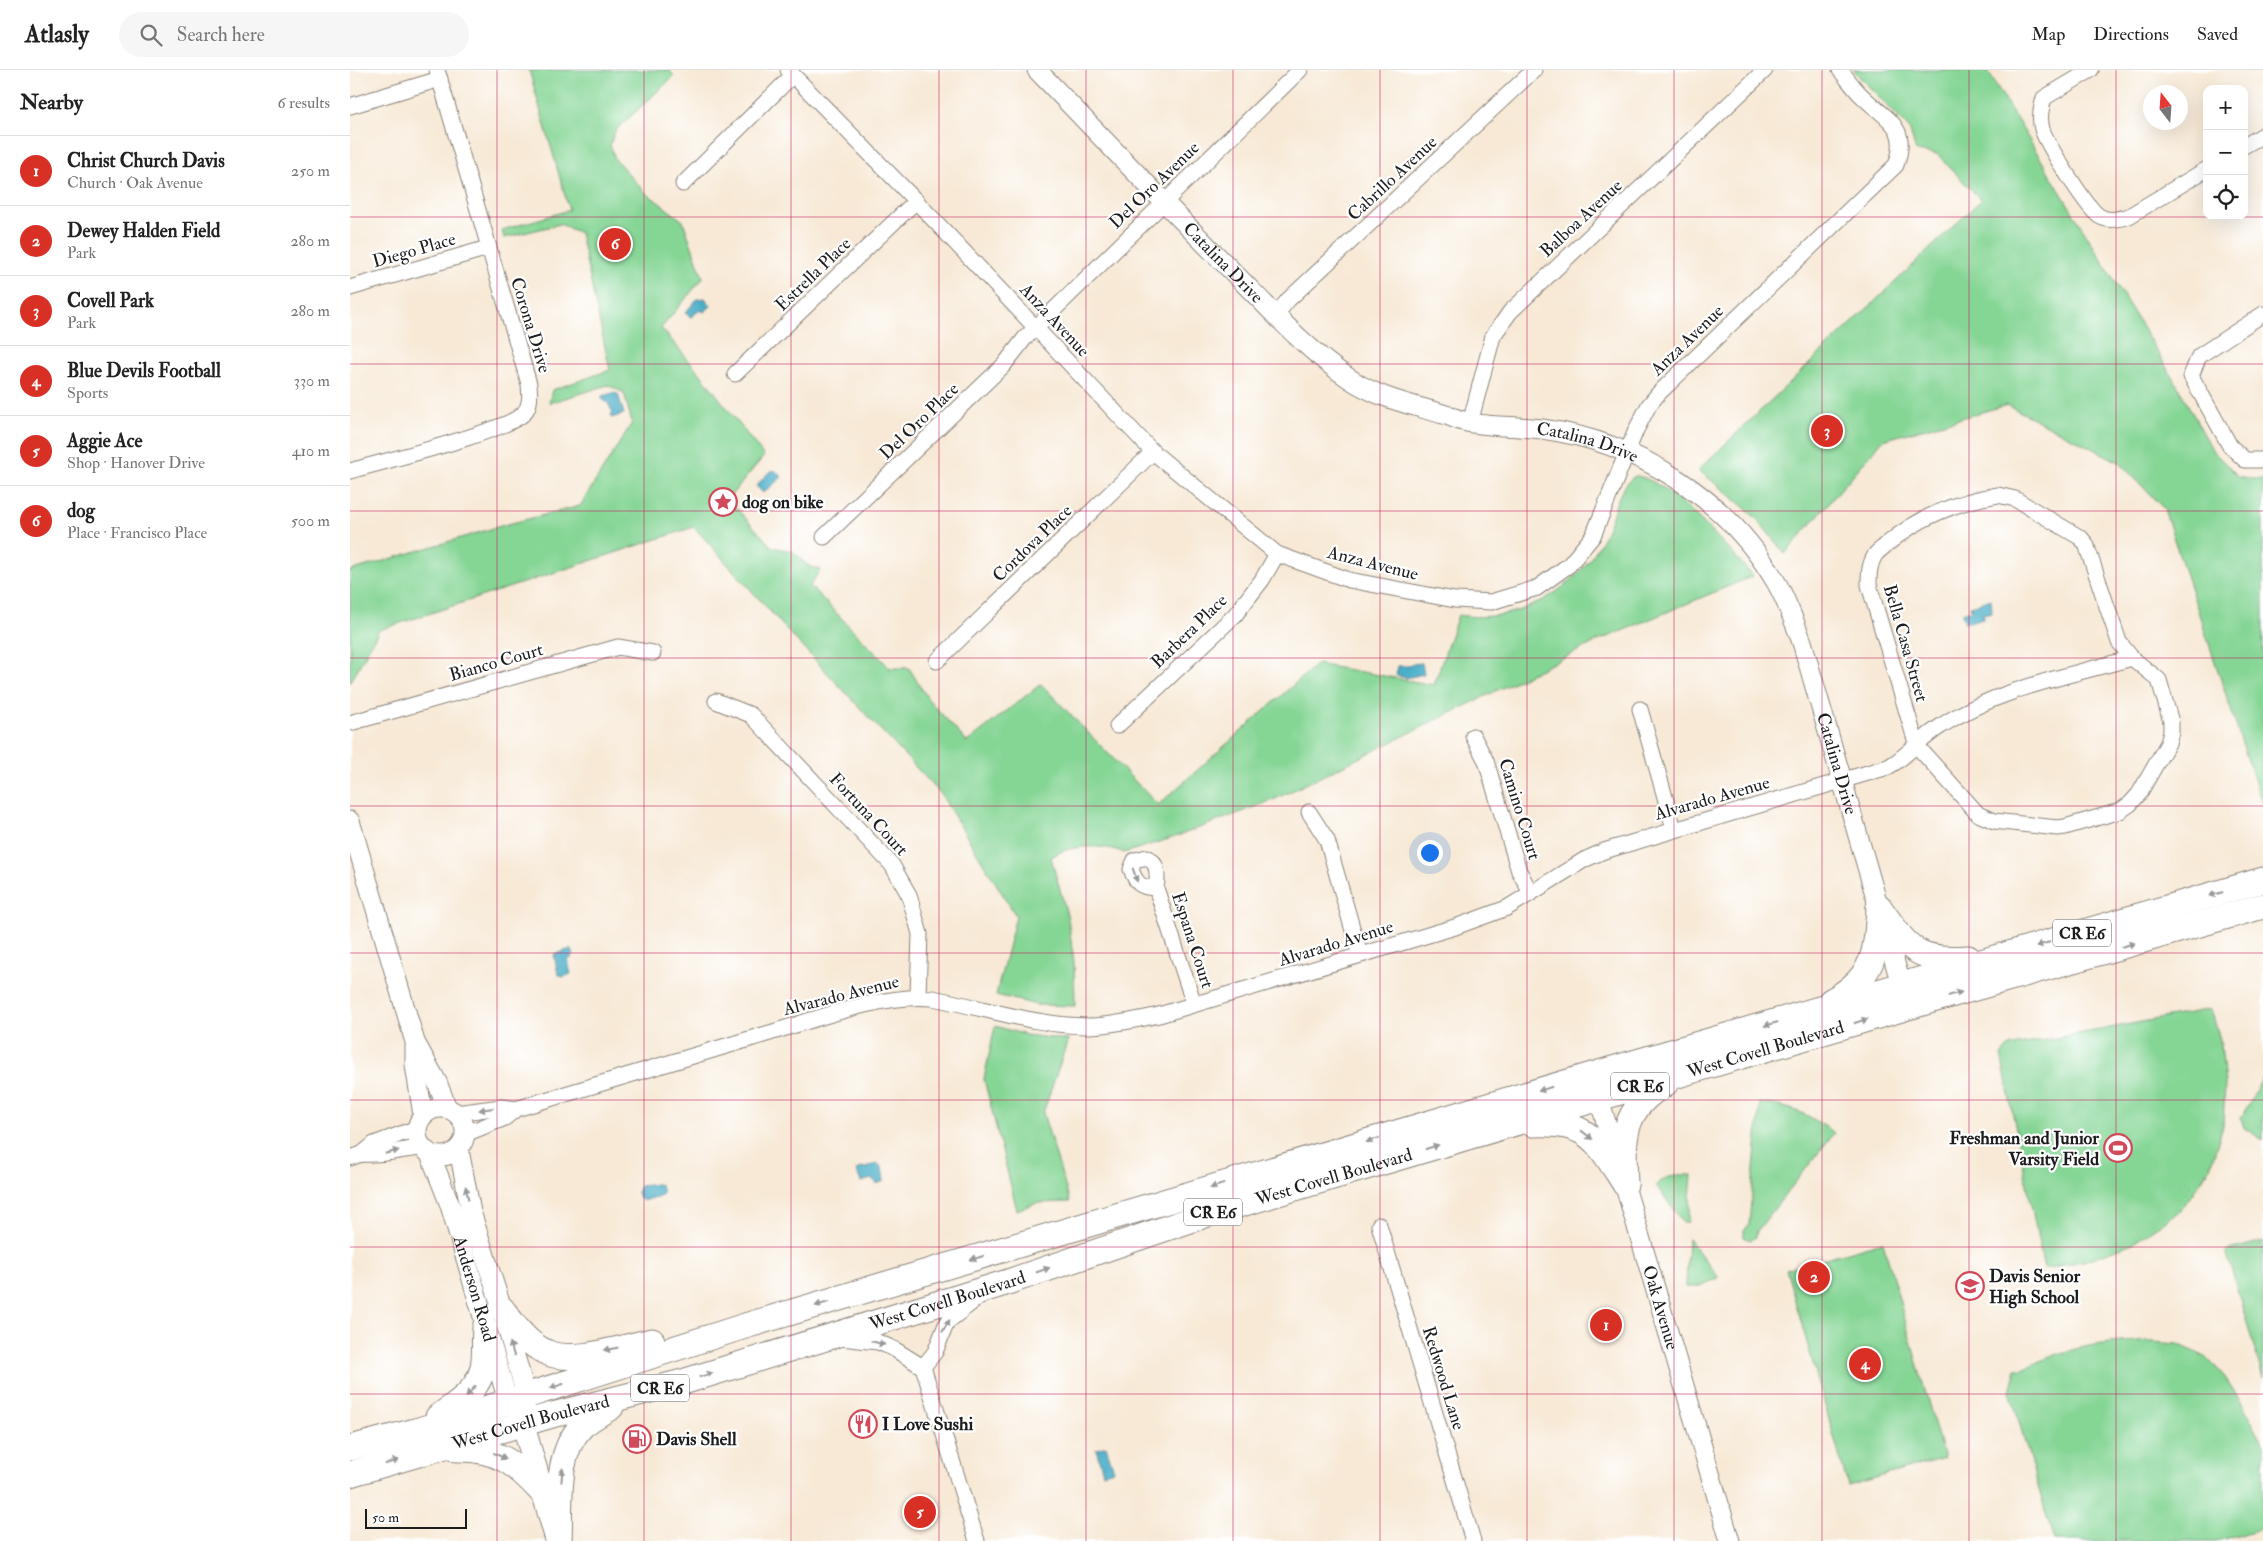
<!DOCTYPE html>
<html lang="en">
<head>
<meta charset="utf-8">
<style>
	:root { --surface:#fff; --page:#f6f6f6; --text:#222; --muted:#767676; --line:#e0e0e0; --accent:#d93025 }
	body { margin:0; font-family:"IM FELL Double Pica",serif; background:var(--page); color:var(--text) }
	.controls { position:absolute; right:15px; top:15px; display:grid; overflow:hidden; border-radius:10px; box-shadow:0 5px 20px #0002 }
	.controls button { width:45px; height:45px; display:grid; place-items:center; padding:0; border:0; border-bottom:1px solid var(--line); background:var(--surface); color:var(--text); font:25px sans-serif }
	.compass { position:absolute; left:1793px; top:15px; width:45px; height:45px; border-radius:50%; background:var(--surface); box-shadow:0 5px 20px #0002; rotate:343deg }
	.scale { position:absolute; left:15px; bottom:12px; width:102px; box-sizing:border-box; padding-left:5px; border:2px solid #1c1c1c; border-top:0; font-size:14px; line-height:18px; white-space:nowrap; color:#1c1c1c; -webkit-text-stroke:4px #fff; paint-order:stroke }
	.you { position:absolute; left:1079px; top:782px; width:18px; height:18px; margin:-12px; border:4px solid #fff; border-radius:50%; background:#1a73e8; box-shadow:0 0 0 8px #1a73e833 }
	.badge { display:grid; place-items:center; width:32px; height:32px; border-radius:50%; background:var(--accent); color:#fff; font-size:16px; font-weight:700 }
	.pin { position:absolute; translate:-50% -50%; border:2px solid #fff; box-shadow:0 1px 5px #0006 }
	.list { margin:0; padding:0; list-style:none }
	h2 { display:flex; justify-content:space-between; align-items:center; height:65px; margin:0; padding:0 20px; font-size:21px }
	h2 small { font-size:16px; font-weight:400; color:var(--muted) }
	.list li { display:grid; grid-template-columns:32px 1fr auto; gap:15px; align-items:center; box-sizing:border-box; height:70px; padding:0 20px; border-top:1px solid var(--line) }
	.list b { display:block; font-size:19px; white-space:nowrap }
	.list p { margin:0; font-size:16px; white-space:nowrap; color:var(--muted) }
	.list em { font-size:16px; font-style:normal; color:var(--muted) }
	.icon { flex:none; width:28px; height:28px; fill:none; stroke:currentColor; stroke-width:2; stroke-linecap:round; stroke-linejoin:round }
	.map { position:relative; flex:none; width:1913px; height:1471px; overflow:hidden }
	header { display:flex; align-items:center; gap:30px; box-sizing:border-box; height:70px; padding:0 25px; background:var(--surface); border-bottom:1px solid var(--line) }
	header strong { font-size:24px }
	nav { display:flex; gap:28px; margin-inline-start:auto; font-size:18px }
	.search { width:350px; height:45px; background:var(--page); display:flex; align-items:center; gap:12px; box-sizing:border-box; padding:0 18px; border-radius:28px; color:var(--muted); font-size:19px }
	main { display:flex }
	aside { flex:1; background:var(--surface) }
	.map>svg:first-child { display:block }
	.green { fill:#85d595; stroke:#507858 }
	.water { fill:#49aec8; stroke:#326572 }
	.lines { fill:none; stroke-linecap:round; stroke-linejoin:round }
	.minor-casing { stroke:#8a8279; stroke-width:17 }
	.tertiary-casing { stroke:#8a8279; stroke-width:21 }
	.secondary-casing { stroke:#8a8279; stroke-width:24 }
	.primary-casing { stroke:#8a8279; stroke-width:27 }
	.minor { stroke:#fff; stroke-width:15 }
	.tertiary { stroke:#fff; stroke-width:19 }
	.secondary { stroke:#fff; stroke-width:22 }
	.primary { stroke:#fff; stroke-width:25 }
	.oneway { fill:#999 }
	.grid { fill:none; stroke:#c2185b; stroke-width:1; stroke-opacity:0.55 }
	.labels { text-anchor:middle; stroke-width:4.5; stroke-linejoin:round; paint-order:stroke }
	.shield { fill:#fff; stroke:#606060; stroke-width:1 }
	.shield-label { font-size:16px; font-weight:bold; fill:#1c1c1c }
	.street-label { font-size:18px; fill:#1c1c1c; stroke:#fff }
	.poi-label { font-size:18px; font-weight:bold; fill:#1c1c1c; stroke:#fff; text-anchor:start }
</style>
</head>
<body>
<header>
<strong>Atlasly</strong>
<div class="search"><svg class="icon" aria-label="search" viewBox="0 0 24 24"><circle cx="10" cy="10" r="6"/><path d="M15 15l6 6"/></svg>Search here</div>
<nav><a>Map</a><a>Directions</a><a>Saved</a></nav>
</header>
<main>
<aside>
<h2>Nearby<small>6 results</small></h2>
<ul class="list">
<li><span class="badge">1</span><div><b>Christ Church Davis</b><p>Church · Oak Avenue</p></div><em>250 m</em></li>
<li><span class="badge">2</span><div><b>Dewey Halden Field</b><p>Park</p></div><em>280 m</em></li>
<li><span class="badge">3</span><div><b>Covell Park</b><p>Park</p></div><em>280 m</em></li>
<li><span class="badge">4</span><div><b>Blue Devils Football</b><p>Sports</p></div><em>330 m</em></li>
<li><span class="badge">5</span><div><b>Aggie Ace</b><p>Shop · Hanover Drive</p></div><em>410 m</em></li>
<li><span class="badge">6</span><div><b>dog</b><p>Place · Francisco Place</p></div><em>500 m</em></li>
</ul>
</aside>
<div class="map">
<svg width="1913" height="1471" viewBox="0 0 1913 1471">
	<rect width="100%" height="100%" fill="#fff"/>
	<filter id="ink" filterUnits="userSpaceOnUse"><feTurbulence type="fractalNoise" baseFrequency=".02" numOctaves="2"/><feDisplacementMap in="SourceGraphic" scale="10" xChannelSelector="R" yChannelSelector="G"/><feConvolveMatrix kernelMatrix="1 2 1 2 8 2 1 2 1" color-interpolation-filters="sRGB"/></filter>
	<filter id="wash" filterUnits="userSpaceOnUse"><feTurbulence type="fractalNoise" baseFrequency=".0096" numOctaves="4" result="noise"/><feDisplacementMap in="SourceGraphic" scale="20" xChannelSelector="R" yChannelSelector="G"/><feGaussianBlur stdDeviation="1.12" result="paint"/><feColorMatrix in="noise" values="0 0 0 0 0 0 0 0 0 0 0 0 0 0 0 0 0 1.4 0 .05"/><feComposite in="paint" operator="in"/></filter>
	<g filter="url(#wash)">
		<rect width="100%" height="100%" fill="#f7e9d6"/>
		<g class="green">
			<path d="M179,0h140l5,6 -59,55 -5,14 5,14 30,33 38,29 20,57 -42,50 42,49 61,79 -36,43 44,48 21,4 14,14 13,5 -10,16 80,82h19l19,31 39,43 74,-58 117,121 159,-141 117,21 24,-70c62,10 122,-26 148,-83 8,-17 12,-46 29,-56 32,1 96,76 118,100l-155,65 -327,160 -96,36 -51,16c-17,-9 -59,-9 -73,5l17,60 6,44 1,44 -38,-1 -41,-10 20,-79 -76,-123 -143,-152 -103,-114 -315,103 -29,53v-112l154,-46 76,-19 52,-83 -8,-30 -16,-8 -59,18 3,-13 58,-20 -30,-137 -20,-9 -56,14 -2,-8 67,-20z"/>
			<polygon points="1503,0 1637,0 1826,313 1863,381 1888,406 1901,409 1913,409 1913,736 1814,439 1769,392 1657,335 1533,370 1435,484 1406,448 1374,420 1348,400 1631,130 1587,84 1566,81 1559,58"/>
			<polygon points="1861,939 1871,974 1875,1014 1873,1056 1859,1100 1831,1140 1783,1173 1737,1190 1694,1199 1651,985 1658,977"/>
			<polygon points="645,956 676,965 718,970 693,1043 720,1132 687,1133 667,1140 634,1009"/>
			<polygon points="1913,1007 1913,1070 1894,1058 1891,1048"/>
			<path d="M1410,1033c35,5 45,9 74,30l-77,98 -1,6 -6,3 -6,-3v-6l5,-7z"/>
			<polygon points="1329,1105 1342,1105 1338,1152 1333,1153 1306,1115 1316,1108"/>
			<polygon points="1338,1168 1369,1208 1347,1217 1336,1217"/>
			<polygon points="1913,1171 1913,1308 1876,1181"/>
			<polygon points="1533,1172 1594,1388 1498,1416 1436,1199"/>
			<path d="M1788,1271l40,3 28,13 18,19 16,24 23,43v85l-42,13h-167l-44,-150 6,-22h7c40,-20 70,-26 115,-28z"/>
		</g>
		<g class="water">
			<polygon points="355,228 361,236 354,242 350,240 341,247 335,243 347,229"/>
			<polygon points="263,323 268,324 274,344 262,348 261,344 263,343 258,333 252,329 252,326"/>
			<polygon points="425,400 432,407 413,423 406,416 418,403"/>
			<polygon points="1641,529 1642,542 1633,544 1634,548 1615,553 1612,543 1621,540 1620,536"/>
			<polygon points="1072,593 1074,604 1056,608 1046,605 1048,596 1059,596 1060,594"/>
			<polygon points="220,879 222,880 224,885 218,891 221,904 213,907 208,904 204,885"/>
			<polygon points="528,1094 532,1097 534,1111 527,1114 522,1109 511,1112 506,1100 513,1097 517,1099 518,1096"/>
			<path d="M307,1114l4,1 2,9c-5,4 -14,4 -20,7l-5,-4 -1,-5 3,-6z"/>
			<polygon points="756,1376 764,1400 753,1403 746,1379"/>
		</g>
	</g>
	<g filter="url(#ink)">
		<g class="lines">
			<defs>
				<g id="minor">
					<path d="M438,0l128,131 237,251 124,102 72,26 106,20 36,2 46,-14 32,-23 24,-29 43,-106 13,-25 10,-12 237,-228c15,-41 -12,-46 -36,-71 -7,-7 -13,-16 -20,-24"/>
					<path d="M1741,0l-47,28c-3,11 -5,20 -2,31 4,14 45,79 57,87 9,6 20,3 30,0l78,-47"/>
					<polyline points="0,36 90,9"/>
					<polyline points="1894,76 1913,65"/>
					<polyline points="333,114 443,5"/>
					<polyline points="0,218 138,178"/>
					<polyline points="1913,244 1849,286 1841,306 1880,376 1895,390 1913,390"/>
					<polyline points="926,245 938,230 1184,0"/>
					<polyline points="385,304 566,131"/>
					<polyline points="1120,353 1143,266 1160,242 1415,0"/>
					<path d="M0,401c30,-9 159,-40 174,-58 7,-8 6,-18 5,-29l-92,-314"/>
					<path d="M1648,425l17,4 66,39 5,6 33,98 13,16 27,22 12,42v10l-3,11 -29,51 -9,10 -10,7 -55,16 -8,1 -63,-7 -16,-7 -61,-68 -48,-161c0,-11 0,-20 6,-30 3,-4 8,-7 11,-10 31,-27 72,-44 112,-50z"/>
					<polyline points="474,467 654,295 675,268 950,0"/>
					<polyline points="587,591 803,382"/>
					<polyline points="366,631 401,645 542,795 559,825 570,864 568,926"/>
					<polyline points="1290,639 1324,759"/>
					<polyline points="0,653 268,577 303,583"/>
					<polyline points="767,656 885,545 912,510 927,484"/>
					<polyline points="1123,666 1136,691 1169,801 1181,823"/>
					<polyline points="959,742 977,770 1010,885"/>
					<path d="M806,818c-15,0 -20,-4 -25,-19l4,-9 12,-3c11,5 11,20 9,31l38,116"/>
					<polyline points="106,1043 151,1037 166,1039"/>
					<path d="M115,1064l40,-16 11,-9c82,-25 164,-49 247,-74 48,-14 120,-42 169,-37 50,9 108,29 159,28 23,-1 45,-6 68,-11l296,-88 52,-19 77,-48 20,-9 284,-84 8,-5c15,-11 29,-26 45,-36 56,-37 127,-50 191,-68"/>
					<path d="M12,1084c21,2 40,-5 61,-6"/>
					<polyline points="0,1088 12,1084 24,1074 67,1058"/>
					<polyline points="1029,1155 1123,1471"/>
					<polyline points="491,1268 528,1272 544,1279 573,1297 627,1471"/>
					<polyline points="573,1297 585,1282 597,1252 630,1226"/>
				</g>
				<g id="tertiary">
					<path id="s1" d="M687,0c65,68 129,135 195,201 37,37 74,79 118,108 28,19 62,26 93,35 10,3 19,8 29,9 23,4 47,3 70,6 96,13 185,69 234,153 11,19 18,39 26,60l103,356"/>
					<polyline points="0,751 65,972 87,1012 97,1038"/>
					<polyline points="65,976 65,995 73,1045"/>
					<path id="s2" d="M1245,1015l135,456"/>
					<circle cx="91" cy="1062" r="24"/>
					<polyline points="109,1080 121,1142 152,1239 176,1325 175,1339"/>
					<path id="s3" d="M80,1084l20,51 58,196 8,12"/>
				</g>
				<polyline id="secondary" points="173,1354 206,1468"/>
				<g id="primary">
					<path d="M1529,837c29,41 36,55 89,51"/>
					<path d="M1481,931c45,-24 45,-49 48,-94"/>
					<path d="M1184,1054c56,-2 62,16 91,60"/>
					<path d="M1275,1114c-2,-45 -4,-75 40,-100"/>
					<path d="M152,1239c12,16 25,35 44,43 26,13 77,-5 106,-11"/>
					<path d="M88,1347c21,-15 44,-28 46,-57 1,-10 0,-21 1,-32"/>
					<polyline points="0,1378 69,1360 395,1256 1242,1005 1913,810"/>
					<path d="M107,1379c41,-1 59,15 85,43"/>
					<path id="s4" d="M0,1404l202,-59 134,-34 319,-98 209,-71 694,-205 355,-101"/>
					<path d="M209,1471c2,-36 -5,-87 23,-115 9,-8 19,-13 29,-19"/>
				</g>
			</defs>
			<use href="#minor" class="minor-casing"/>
			<use href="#tertiary" class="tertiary-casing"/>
			<use href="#secondary" class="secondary-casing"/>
			<use href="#primary" class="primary-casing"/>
			<use href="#minor" class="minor"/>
			<use href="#tertiary" class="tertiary"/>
			<use href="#secondary" class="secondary"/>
			<use href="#primary" class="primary"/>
		</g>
		<defs><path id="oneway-solid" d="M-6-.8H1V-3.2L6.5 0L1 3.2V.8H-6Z" transform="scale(1.25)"/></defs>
		<g class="oneway">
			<use href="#oneway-solid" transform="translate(785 805) rotate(71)"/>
			<use href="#oneway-solid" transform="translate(1866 824) rotate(164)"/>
			<use href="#oneway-solid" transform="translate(1693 874) rotate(164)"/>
			<use href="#oneway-solid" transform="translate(1778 875) rotate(-16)"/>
			<use href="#oneway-solid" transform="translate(1605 924) rotate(-16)"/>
			<use href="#oneway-solid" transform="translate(1511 951) rotate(-17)"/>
			<use href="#oneway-solid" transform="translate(1421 954) rotate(164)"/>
			<use href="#oneway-solid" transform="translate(1195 1019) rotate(163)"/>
			<use href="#oneway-solid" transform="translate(136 1039) rotate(172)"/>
			<use href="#oneway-solid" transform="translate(1237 1065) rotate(38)"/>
			<use href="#oneway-solid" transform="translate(1023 1070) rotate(163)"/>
			<use href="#oneway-solid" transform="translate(1082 1077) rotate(-17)"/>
			<use href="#oneway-solid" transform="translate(42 1082) rotate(-14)"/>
			<use href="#oneway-solid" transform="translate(867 1116) rotate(163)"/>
			<use href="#oneway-solid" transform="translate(117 1123) rotate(-102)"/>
			<use href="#oneway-solid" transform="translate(627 1188) rotate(163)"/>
			<use href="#oneway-solid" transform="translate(693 1200) rotate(-19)"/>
			<use href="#oneway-solid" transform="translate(472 1234) rotate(164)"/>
			<use href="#oneway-solid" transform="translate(596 1256) rotate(-58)"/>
			<use href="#oneway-solid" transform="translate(528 1273) rotate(15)"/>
			<use href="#oneway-solid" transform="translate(162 1279) rotate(-106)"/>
			<use href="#oneway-solid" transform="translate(261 1279) rotate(169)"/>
			<use href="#oneway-solid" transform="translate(356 1305) rotate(-17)"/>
			<use href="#oneway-solid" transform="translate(207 1316) rotate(162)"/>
			<use href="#oneway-solid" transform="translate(121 1321) rotate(133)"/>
			<use href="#oneway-solid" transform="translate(150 1386) rotate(26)"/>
			<use href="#oneway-solid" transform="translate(42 1392) rotate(-17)"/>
			<use href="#oneway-solid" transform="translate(212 1405) rotate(-85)"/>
		</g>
	</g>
	<path class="grid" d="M147,0v1471M294,0v1471M441,0v1471M589,0v1471M736,0v1471M883,0v1471M1030,0v1471M1177,0v1471M1324,0v1471M1472,0v1471M1619,0v1471M1766,0v1471M0,147h1913M0,294h1913M0,441h1913M0,588h1913M0,736h1913M0,883h1913M0,1030h1913M0,1177h1913M0,1324h1913"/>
	<defs>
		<symbol id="sight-ring" viewBox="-11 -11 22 22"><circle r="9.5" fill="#fff" stroke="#d1495b" stroke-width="1.5"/><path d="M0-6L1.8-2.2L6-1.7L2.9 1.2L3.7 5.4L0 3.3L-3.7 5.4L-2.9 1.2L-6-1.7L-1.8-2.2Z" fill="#d1495b"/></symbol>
		<symbol id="stadium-ring" viewBox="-11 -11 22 22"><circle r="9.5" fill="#fff" stroke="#d1495b" stroke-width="1.5"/><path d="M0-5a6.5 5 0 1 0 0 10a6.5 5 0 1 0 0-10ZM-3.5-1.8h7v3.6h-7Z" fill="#d1495b"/></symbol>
		<symbol id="school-ring" viewBox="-11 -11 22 22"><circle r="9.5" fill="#fff" stroke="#d1495b" stroke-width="1.5"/><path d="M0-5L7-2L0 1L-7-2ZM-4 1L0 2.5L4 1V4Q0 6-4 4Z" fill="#d1495b"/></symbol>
		<symbol id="restaurant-ring" viewBox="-11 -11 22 22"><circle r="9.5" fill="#fff" stroke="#d1495b" stroke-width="1.5"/><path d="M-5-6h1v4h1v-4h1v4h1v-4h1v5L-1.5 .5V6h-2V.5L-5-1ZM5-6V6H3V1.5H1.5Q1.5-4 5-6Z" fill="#d1495b"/></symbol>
		<symbol id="fuel-ring" viewBox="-11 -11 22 22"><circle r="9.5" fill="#fff" stroke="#d1495b" stroke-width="1.5"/><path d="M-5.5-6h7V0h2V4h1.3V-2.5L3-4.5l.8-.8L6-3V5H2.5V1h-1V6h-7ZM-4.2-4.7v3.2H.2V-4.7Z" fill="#d1495b"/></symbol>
	</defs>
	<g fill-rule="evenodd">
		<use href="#sight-ring" x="357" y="416" width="32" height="32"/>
		<use href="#stadium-ring" x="1752" y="1062" width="32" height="32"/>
		<use href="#school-ring" x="1604" y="1200" width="32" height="32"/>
		<use href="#restaurant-ring" x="497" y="1338" width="32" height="32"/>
		<use href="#fuel-ring" x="271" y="1353" width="32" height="32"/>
	</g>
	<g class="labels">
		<g class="shield">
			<rect x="1703" y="849.5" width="58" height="27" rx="4"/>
			<rect x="1261" y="1002.5" width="58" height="27" rx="4"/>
			<rect x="834" y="1128.5" width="58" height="27" rx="4"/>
			<rect x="281" y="1304.5" width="58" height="27" rx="4"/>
		</g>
		<g class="shield-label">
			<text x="1732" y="869">CR E6</text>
			<text x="1290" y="1022">CR E6</text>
			<text x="863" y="1148">CR E6</text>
			<text x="310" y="1324">CR E6</text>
		</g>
		<g class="street-label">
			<text transform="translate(1042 108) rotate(-43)" y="6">Cabrillo Avenue</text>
			<text transform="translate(804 115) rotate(-44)" y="6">Del Oro Avenue</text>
			<text transform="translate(1231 148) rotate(-43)" y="6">Balboa Avenue</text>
			<text transform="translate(64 180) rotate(-16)" y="6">Diego Place</text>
			<text dy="6" stroke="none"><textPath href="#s1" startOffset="268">Catalina Drive</textPath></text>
			<text transform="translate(463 204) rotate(-44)" y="6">Estrella Place</text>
			<text transform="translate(705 250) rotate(47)" y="6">Anza Avenue</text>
			<text transform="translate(181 255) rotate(73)" y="6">Corona Drive</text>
			<text transform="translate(1337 270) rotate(-44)" y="6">Anza Avenue</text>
			<text transform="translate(569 351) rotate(-44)" y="6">Del Oro Place</text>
			<text dy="6" stroke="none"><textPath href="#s1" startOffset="688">Catalina Drive</textPath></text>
			<text transform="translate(682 473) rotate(-44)" y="6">Cordova Place</text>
			<text transform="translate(1023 493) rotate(14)" y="6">Anza Avenue</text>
			<text transform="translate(839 561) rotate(-44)" y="6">Barbera Place</text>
			<text transform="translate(1556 573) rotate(74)" y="6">Bella Casa Street</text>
			<text transform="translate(146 592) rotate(-16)" y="6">Bianco Court</text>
			<text dy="6" stroke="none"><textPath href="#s1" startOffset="1122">Catalina Drive</textPath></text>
			<text transform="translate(1362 728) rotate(-16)" y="6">Alvarado Avenue</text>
			<text transform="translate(1170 739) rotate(73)" y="6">Camino Court</text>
			<text transform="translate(519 744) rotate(47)" y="6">Fortuna Court</text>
			<text transform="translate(843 870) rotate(72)" y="6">Espana Court</text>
			<text transform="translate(986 873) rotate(-17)" y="6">Alvarado Avenue</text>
			<text transform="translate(491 925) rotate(-14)" y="6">Alvarado Avenue</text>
			<text dy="6" stroke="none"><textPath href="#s4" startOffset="1478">West Covell Boulevard</textPath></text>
			<text dy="6" stroke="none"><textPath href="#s4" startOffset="1028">West Covell Boulevard</textPath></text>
			<text dy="6" stroke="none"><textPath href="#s3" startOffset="142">Anderson Road</textPath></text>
			<text dy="6" stroke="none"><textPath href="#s4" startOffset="622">West Covell Boulevard</textPath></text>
			<text dy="6" stroke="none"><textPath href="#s2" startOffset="232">Oak Avenue</textPath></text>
			<text transform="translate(1094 1308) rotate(73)" y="6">Redwood Lane</text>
			<text dy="6" stroke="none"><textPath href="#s4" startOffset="188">West Covell Boulevard</textPath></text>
		</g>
		<g class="poi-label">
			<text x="392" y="438">dog on bike</text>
			<text x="1749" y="1074" text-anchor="end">Freshman and Junior<tspan x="1749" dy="21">Varsity Field</tspan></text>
			<text x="1639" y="1212">Davis Senior<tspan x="1639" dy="21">High School</tspan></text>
			<text x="532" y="1360">I Love Sushi</text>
			<text x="306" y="1375">Davis Shell</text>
		</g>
	</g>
</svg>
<div class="controls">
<button>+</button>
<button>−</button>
<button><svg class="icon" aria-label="locate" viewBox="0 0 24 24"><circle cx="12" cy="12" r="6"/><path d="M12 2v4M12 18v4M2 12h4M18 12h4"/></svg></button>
</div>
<svg class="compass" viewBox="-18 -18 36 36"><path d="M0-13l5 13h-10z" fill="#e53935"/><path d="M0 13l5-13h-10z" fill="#767676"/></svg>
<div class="scale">50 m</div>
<div class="you"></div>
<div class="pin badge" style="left:1256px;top:1255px">1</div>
<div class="pin badge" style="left:1464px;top:1207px">2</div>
<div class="pin badge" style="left:1477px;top:361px">3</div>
<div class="pin badge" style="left:1515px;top:1294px">4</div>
<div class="pin badge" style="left:570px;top:1442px">5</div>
<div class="pin badge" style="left:265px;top:174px">6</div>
</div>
</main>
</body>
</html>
